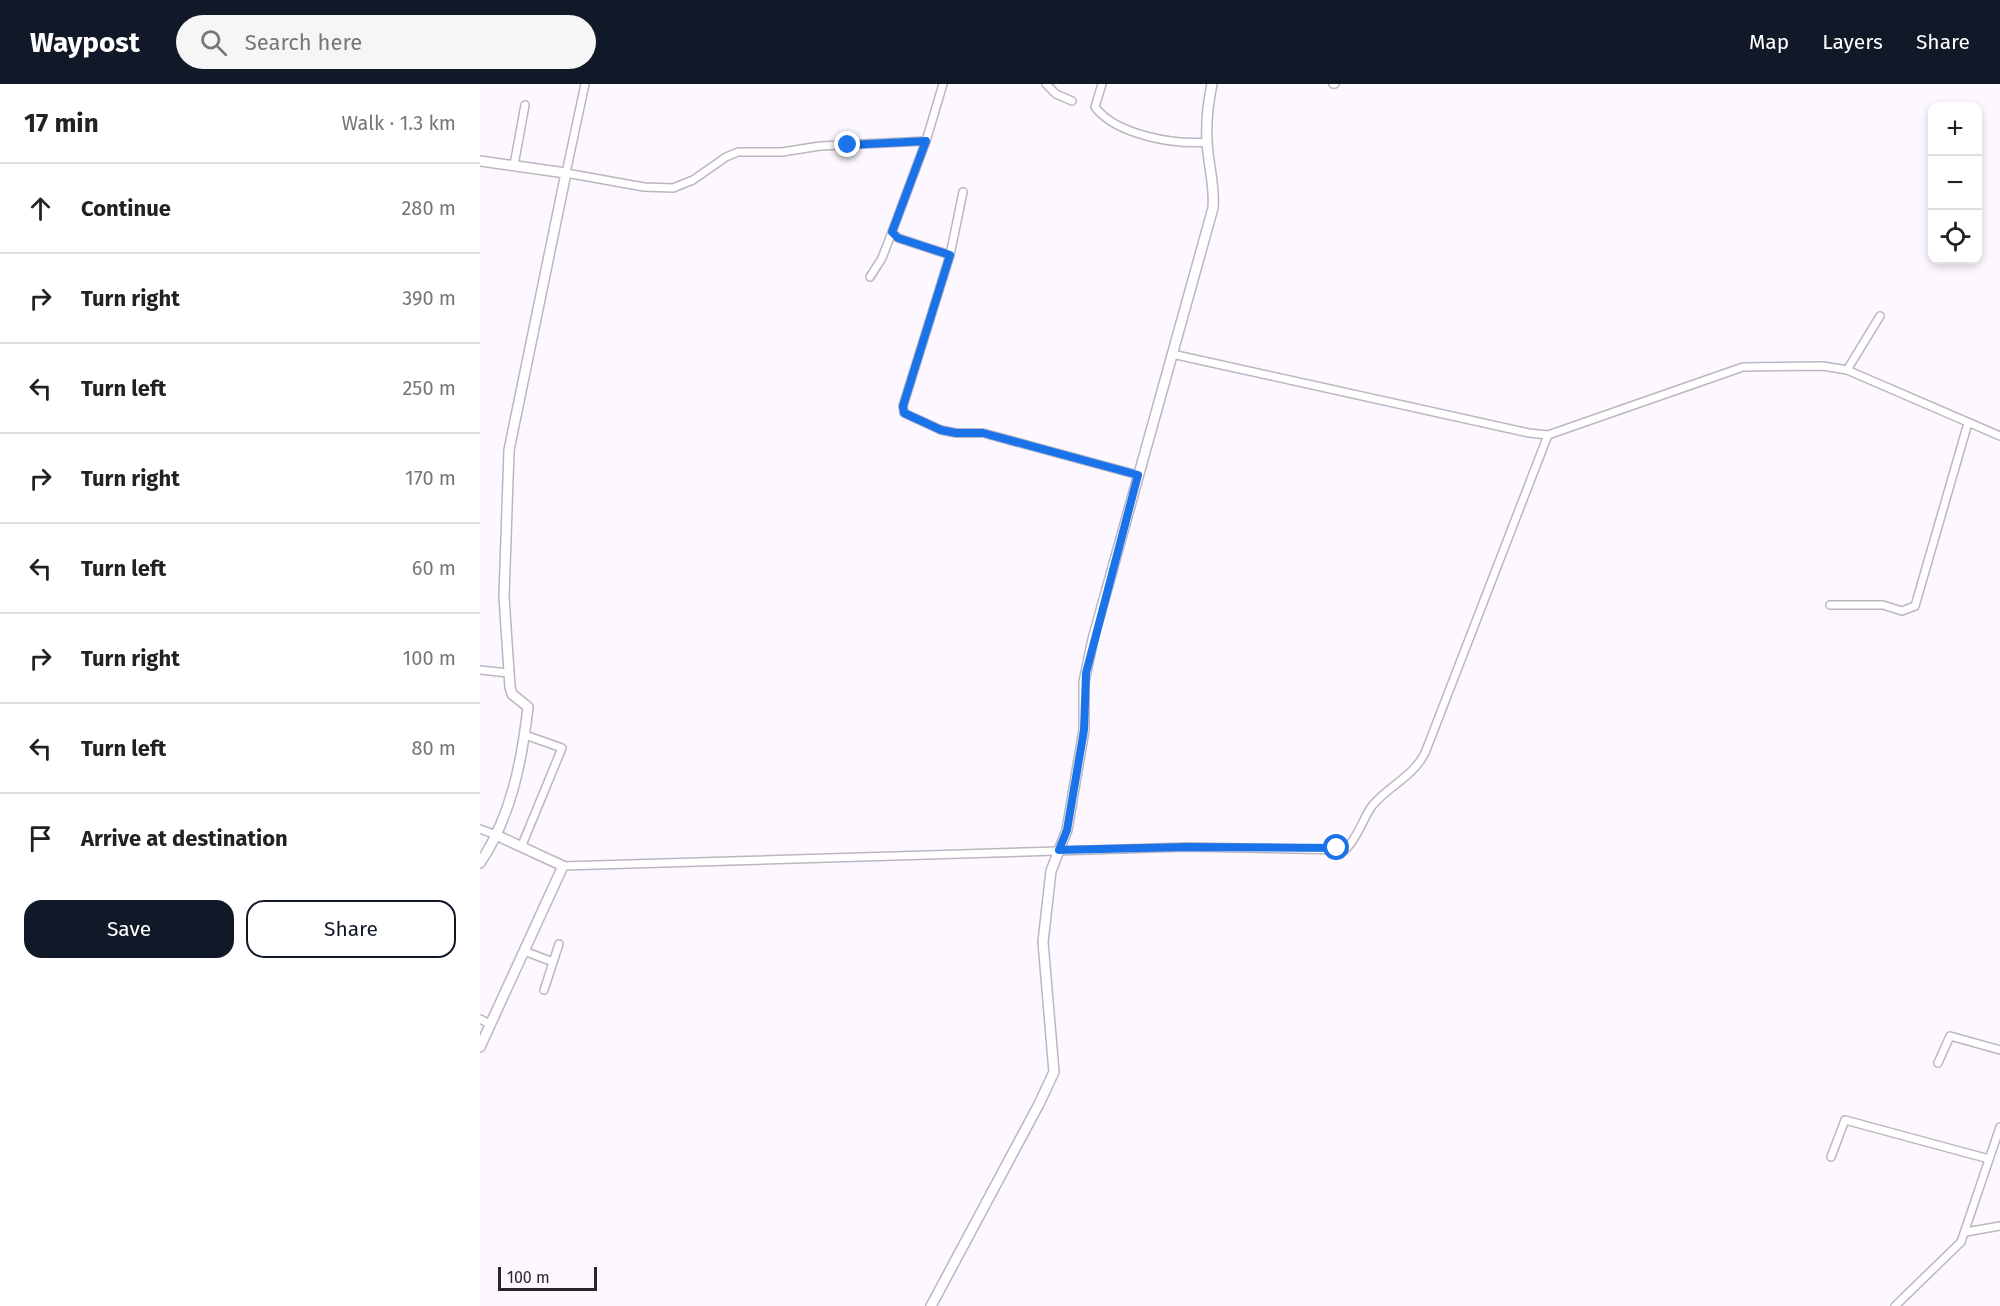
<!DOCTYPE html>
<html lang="en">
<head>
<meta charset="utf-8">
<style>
	:root { --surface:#fff; --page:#f6f6f6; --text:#222; --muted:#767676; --line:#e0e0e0; --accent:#111827 }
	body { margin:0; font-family:"Fira Sans",sans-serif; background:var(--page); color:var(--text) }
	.controls { position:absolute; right:18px; top:18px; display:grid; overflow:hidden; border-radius:12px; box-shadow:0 3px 9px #0003 }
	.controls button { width:54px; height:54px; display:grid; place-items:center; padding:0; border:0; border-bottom:2px solid var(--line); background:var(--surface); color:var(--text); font:30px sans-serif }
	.scale { position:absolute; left:18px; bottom:15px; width:99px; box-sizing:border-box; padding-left:6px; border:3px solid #29262a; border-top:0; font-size:16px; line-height:21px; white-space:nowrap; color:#29262a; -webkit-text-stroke:4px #fdf8ff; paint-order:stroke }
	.stop { position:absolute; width:18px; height:18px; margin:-14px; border:4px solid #1a73e8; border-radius:50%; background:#fff }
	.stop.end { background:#1a73e8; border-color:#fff; box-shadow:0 2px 6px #0008 }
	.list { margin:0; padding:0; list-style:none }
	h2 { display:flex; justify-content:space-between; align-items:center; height:78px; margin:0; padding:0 24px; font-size:26px }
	h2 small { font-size:20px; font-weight:400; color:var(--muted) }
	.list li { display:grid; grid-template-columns:39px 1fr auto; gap:18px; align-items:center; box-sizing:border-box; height:90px; padding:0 24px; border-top:2px solid var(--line) }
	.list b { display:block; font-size:22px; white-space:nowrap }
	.list em { font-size:20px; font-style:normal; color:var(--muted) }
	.actions { display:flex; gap:12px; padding:18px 24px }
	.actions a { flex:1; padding:14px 0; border:2px solid var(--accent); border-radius:18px; text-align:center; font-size:21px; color:var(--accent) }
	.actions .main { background:var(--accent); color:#fff }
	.icon { flex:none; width:33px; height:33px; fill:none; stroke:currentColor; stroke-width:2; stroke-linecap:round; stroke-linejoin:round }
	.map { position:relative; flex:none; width:1520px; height:1222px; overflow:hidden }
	header { display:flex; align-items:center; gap:36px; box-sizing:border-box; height:84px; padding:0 30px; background:var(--accent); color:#fff }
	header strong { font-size:28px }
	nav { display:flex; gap:33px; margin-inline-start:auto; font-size:21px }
	.search { width:420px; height:54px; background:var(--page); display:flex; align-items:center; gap:15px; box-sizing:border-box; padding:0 21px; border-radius:33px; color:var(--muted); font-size:22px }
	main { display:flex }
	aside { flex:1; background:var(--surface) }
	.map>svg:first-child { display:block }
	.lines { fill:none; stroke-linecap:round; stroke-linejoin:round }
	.minor-casing { stroke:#bdb5c0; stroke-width:10 }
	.tertiary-casing { stroke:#bdb5c0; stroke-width:12 }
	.minor { stroke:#fff; stroke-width:7 }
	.tertiary { stroke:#fff; stroke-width:9 }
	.route { stroke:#1a73e8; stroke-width:8 }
</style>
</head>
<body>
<header>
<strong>Waypost</strong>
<div class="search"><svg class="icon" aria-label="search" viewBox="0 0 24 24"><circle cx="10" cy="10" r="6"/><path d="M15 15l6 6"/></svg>Search here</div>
<nav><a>Map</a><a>Layers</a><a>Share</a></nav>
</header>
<main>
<aside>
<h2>17 min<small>Walk · 1.3 km</small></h2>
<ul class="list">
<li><svg class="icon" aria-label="ahead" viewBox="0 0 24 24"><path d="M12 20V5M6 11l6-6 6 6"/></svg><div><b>Continue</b></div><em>280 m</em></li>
<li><svg class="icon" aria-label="right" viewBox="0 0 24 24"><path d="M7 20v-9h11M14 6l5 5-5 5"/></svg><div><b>Turn right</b></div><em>390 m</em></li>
<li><svg class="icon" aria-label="left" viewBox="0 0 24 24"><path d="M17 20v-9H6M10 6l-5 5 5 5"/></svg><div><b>Turn left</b></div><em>250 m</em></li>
<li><svg class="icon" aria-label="right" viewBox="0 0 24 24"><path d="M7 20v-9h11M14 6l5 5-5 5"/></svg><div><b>Turn right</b></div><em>170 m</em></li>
<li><svg class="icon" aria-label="left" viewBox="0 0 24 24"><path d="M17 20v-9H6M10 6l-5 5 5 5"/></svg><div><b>Turn left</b></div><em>60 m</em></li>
<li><svg class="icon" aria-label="right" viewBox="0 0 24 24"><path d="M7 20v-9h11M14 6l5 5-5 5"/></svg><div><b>Turn right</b></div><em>100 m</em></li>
<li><svg class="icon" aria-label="left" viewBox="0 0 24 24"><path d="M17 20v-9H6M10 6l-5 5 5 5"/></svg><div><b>Turn left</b></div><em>80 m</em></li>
<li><svg class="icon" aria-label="arrive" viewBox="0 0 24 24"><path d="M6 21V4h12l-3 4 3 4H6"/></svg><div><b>Arrive at destination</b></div></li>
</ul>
<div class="actions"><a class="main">Save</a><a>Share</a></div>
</aside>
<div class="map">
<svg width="1520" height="1222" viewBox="0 0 1520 1222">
	<rect width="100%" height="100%" fill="#fdf8ff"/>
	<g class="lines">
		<defs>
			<g id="minor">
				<polyline points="105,0 86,89 164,103 193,104 213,96 246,73 258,68 302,68 340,62 446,57 463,0"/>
				<polyline points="566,0 576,10 592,17"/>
				<path d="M622,0l-7,23c21,28 80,38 112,35"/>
				<polyline points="853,0 855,0"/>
				<polyline points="446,57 412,148 418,154 470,171 423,322 424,329 461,346 476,349 503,349 658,391"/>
				<polyline points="34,81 45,21"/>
				<polyline points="470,171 483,108"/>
				<polyline points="390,193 402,174 412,148"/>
				<polyline points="692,270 1049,349 1068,351 1263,283 1343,282 1367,286 1520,352"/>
				<polyline points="1367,286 1400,232"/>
				<polyline points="1350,521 1403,521 1422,527 1435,522 1488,339"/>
				<polyline points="0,586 28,589"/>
				<polyline points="0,745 16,751"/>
				<polyline points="42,761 82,664 45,651"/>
				<path d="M83,782l624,-19 158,3c13,-12 17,-30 27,-44 16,-20 40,-28 53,-53l123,-318"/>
				<polyline points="44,867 73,878"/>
				<polyline points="64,906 79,860"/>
				<polyline points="0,935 10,940"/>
				<polyline points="1458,979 1470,952 1520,966"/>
				<polyline points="1351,1073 1365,1036 1509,1075"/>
				<polyline points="1486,1148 1520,1142"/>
				<polyline points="1415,1222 1481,1158 1520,1043"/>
			</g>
			<g id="tertiary">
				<path d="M0,77l86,12 -57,277 -5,147 6,90 2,7 16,13c-6,54 -17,110 -48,156"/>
				<polyline points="0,963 83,782 16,751"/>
				<path d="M451,1222l108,-202 15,-32 -11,-130 8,-71 16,-41 17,-100v-48l9,-43 120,-431c2,-23 -5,-44 -6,-67 -1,-19 1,-38 5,-57"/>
			</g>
		</defs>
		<use href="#minor" class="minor-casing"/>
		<use href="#tertiary" class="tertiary-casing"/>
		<use href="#minor" class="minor"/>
		<use href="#tertiary" class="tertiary"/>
	</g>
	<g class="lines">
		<polyline class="route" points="368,61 446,57 412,148 418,154 470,171 423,322 424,329 461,346 476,349 503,349 658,391 606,589 604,646 587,746 579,766 707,763 857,764"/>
	</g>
</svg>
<div class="controls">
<button>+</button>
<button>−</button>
<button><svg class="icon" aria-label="locate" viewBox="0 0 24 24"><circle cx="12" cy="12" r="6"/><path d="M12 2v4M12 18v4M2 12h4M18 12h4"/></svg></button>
</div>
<div class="scale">100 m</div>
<div class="stop" style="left:857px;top:764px"></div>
<div class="stop end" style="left:368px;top:61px"></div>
</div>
</main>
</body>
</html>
